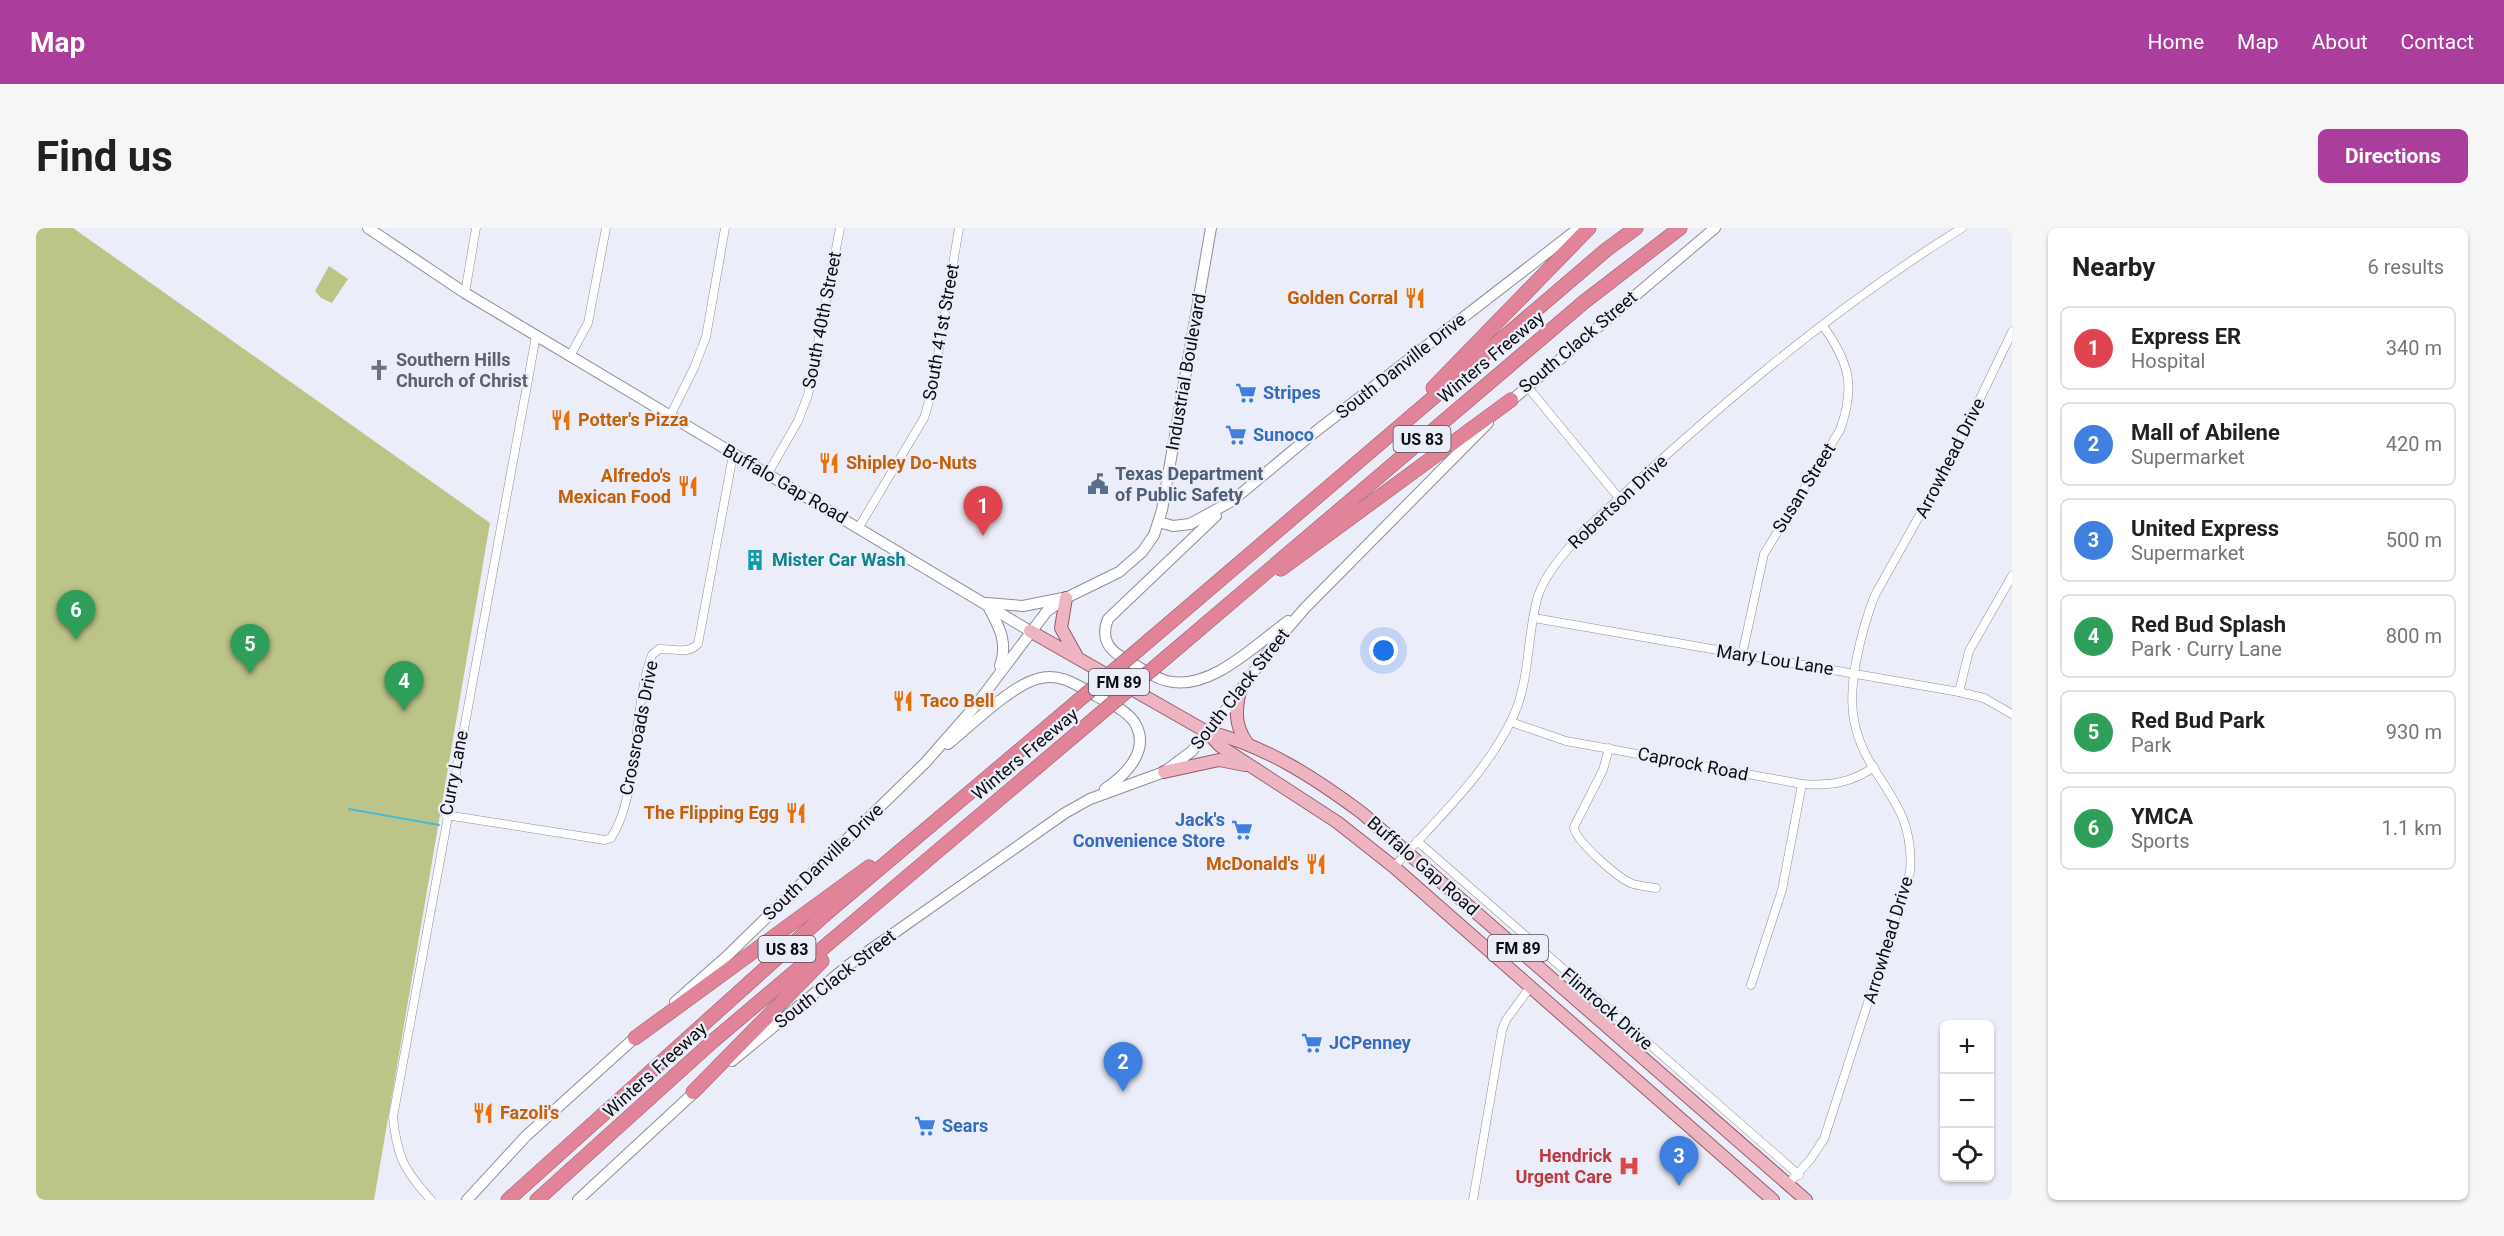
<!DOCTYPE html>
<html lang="en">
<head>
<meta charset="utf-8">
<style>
	:root { --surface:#fff; --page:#f6f6f6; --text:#202124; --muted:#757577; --line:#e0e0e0; --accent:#ab3e9d }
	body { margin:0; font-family:Roboto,sans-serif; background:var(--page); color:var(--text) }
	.controls { position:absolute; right:18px; bottom:18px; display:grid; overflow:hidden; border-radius:9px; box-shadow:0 2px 4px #0004 }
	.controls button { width:54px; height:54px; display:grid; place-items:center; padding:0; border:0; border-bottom:2px solid var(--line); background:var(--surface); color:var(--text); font:30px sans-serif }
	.you { position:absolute; left:1348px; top:423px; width:21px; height:21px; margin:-15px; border:4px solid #fff; border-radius:50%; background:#1a73e8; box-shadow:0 0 0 9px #1a73e833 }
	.badge { display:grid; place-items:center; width:39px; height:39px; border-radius:50%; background:var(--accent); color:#fff; font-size:20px; font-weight:700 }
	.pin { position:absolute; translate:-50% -50px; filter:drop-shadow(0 2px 3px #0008) }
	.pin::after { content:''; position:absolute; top:32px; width:21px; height:18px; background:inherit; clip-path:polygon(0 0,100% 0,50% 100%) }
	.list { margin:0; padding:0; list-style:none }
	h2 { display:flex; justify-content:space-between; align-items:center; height:78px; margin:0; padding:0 24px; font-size:26px }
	h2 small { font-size:20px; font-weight:400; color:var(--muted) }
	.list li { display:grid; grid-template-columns:39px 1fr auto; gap:18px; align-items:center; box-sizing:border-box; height:84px; margin:0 12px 12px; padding:0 12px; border:2px solid var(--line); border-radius:9px }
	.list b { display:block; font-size:22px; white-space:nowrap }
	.list p { margin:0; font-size:20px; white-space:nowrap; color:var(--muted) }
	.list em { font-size:20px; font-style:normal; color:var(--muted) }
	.icon { flex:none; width:33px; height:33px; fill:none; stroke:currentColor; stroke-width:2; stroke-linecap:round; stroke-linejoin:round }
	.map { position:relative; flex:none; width:1976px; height:972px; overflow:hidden; border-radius:9px }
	header { display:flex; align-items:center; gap:36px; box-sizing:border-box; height:84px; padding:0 30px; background:var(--accent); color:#fff }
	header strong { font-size:28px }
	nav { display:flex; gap:33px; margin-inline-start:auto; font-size:21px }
	.intro { display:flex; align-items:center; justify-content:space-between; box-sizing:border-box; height:144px; padding:0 36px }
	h1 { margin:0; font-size:42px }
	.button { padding:15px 27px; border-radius:9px; background:var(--accent); color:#fff; font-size:21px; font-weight:700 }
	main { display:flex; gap:36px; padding:0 36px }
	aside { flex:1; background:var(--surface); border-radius:9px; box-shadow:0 2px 4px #0004 }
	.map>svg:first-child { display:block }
	.green { fill:#bdc488 }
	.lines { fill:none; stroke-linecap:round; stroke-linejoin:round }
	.stream { stroke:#47bbd1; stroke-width:2 }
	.minor-casing { stroke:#8d8f98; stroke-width:9 }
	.secondary-casing { stroke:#8d8f98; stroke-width:12 }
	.primary-casing { stroke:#965a69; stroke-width:14 }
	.motorway-casing { stroke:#965a69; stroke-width:15 }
	.minor { stroke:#fff; stroke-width:8 }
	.secondary { stroke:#fff; stroke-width:10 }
	.primary { stroke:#edb5c2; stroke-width:12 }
	.motorway { stroke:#e18499; stroke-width:14 }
	.motorway-bridge-casing { stroke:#965a69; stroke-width:15; stroke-linecap:butt }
	.motorway-bridge { stroke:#e18499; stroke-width:14 }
	.labels { text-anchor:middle; stroke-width:4.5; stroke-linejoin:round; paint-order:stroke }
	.shield { fill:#ebedf8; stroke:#4e5055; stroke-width:1.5 }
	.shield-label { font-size:16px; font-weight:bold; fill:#0b0c0f }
	.food-label { font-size:18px; font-weight:bold; fill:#c56008; stroke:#ebedf8; text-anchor:end }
	.street-label { font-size:18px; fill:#0b0c0f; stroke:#ebedf8 }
	.worship-label { font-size:18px; font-weight:bold; fill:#5b616d; stroke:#ebedf8; text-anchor:start }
	.shop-label { font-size:18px; font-weight:bold; fill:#366cbe; stroke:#ebedf8; text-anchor:start }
	.service-label { font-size:18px; font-weight:bold; fill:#4e5e75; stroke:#ebedf8; text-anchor:start }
	.culture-label { font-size:18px; font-weight:bold; fill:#0d838f; stroke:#ebedf8; text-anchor:start }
	.health-label { font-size:18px; font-weight:bold; fill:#be3a42; stroke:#ebedf8; text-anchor:end }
</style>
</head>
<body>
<header>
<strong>Map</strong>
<nav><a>Home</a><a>Map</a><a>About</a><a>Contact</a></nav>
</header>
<div class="intro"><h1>Find us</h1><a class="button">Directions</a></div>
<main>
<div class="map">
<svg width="1976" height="972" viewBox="0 0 1976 972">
	<rect width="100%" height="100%" fill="#ebedf8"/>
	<g class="green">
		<polygon points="0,0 37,0 454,295 338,972 0,972"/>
		<polygon points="293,38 312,51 296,75 285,70 279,63"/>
	</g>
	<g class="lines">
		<polyline class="stream" points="313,581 403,597"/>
		<defs>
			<g id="minor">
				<polyline points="429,65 440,0"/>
				<polyline points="534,128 552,95 570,0"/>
				<polyline points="1491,158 1583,270"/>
				<polyline points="634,188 658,140 670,109 689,0"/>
				<polyline points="731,247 762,193 772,167 804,0"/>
				<polyline points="823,299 888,190 896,163 923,0"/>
				<polyline points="1498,390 1923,464 1948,470 1976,486"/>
				<path d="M1706,427l22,-101 76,-124c16,-44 9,-68 -17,-104"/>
				<polyline points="1923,464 1933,423 1976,348"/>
				<path d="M1475,494l55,19 236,43c28,2 49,-1 72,-17"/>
				<path d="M1573,520l-6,22 -29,57c1,14 45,52 59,57 7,2 16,3 23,4"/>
				<path d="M410,587l159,25 6,-2c29,-44 21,-131 41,-183l7,-6c14,-1 28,6 39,-5l35,-189"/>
				<polyline points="1381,613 1763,947"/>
				<path d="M1358,639c41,-46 90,-91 117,-146 20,-39 15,-84 27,-125 8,-24 28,-45 44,-63 117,-111 243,-220 380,-305"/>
				<polyline points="1715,757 1746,662 1766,556"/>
				<path d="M1752,956l22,-24 14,-21 86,-267c6,-74 -45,-91 -56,-152 -7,-35 8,-92 21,-125l75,-134 62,-129"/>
				<path d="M395,972c-27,-30 -34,-43 -38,-83l143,-781"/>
				<polyline points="1437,972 1466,802 1470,792 1495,758"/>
			</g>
			<g id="secondary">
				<polyline points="332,0 429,65 994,403"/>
				<polyline points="1470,177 1679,0"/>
				<path d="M1180,288l-108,103c-7,17 -1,30 14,38 14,8 30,20 45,24 43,11 89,-37 121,-60"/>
				<polyline points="1123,294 1137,298 1154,296 1196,273 1279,204 1543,0"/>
				<polyline points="950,375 987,378 1027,370"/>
				<path d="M953,380c11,20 19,35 11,58"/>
				<path d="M912,516c22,-18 63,-58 89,-65 23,-7 40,6 59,17 13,7 33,15 40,29 14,27 -12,51 -31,64"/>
				<polyline points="639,774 690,729 889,535 940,477 1011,383 1030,370 1083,344 1106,324 1118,307 1126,282 1175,0"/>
				<polyline points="696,833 814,736 1029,585 1054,571 1128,544 1156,523 1193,478 1238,416 1269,380 1452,195"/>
				<polyline points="431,972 490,908 603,806"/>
				<polyline points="542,972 663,860"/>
			</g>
			<g id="primary">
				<polyline points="1030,370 1025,400 1040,427"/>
				<polyline points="994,403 1171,504 1184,518 1301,594 1358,639 1737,972"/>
				<path d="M1204,463c-5,20 -5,35 7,52"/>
				<path d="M1173,504c57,14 106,46 153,81l444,387"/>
				<polyline points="1128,544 1183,532 1209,537"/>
			</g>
			<g id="motorway">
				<polyline points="1397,160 1553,0"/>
				<polyline points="1245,341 1475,172"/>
				<polyline points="1116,410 1570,22 1600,0"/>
				<polyline points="1132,428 1548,74 1644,0"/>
				<polyline points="599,810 833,639"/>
				<polyline points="657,864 786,733"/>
				<polyline points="472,972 792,684 1036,478"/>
				<polyline points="501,972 677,813 1058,491"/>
			</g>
		</defs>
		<use href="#minor" class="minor-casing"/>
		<use href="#secondary" class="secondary-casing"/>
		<use href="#primary" class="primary-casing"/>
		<use href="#motorway" class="motorway-casing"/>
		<use href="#minor" class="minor"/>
		<use href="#secondary" class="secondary"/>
		<use href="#primary" class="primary"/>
		<use href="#motorway" class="motorway"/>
		<defs>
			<g id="motorway-bridge">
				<polyline points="1036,478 1116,410"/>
				<polyline points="1058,491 1132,428"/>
			</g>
		</defs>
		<use href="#motorway-bridge" class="motorway-bridge-casing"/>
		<use href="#motorway-bridge" class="motorway-bridge"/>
	</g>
	<defs>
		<symbol id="restaurant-bare" viewBox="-9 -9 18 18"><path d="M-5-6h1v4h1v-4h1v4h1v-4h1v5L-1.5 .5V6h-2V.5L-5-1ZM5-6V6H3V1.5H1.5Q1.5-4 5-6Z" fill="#e8710a" stroke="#ebedf8" stroke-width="2.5" paint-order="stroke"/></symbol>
		<symbol id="church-bare" viewBox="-9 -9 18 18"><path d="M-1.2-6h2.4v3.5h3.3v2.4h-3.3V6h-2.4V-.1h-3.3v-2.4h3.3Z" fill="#6b7280" stroke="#ebedf8" stroke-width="2.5" paint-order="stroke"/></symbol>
		<symbol id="supermarket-bare" viewBox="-9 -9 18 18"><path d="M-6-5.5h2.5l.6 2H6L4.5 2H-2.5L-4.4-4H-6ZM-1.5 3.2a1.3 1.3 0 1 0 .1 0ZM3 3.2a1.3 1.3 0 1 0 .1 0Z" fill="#3f7fe0" stroke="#ebedf8" stroke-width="2.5" paint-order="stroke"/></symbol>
		<symbol id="civic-bare" viewBox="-9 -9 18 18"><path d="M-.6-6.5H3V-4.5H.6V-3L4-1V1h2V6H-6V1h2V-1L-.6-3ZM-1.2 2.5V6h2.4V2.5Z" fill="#5c6f8a" stroke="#ebedf8" stroke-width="2.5" paint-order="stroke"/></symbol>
		<symbol id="building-bare" viewBox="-9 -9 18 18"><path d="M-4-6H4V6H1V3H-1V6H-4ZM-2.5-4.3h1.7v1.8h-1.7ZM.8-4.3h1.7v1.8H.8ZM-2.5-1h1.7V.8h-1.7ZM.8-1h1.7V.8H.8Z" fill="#0f9aa8" stroke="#ebedf8" stroke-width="2.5" paint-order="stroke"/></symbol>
		<symbol id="hospital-bare" viewBox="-9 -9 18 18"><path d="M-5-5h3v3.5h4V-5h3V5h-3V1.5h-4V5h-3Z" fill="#e0444e" stroke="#ebedf8" stroke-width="2.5" paint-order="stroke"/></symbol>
	</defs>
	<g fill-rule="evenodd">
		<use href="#restaurant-bare" x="1364" y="55" width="30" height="30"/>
		<use href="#church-bare" x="328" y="127" width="30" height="30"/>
		<use href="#supermarket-bare" x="1195" y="150" width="30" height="30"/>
		<use href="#restaurant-bare" x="510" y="177" width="30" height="30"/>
		<use href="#supermarket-bare" x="1185" y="192" width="30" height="30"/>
		<use href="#restaurant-bare" x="778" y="220" width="30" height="30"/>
		<use href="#civic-bare" x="1047" y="241" width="30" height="30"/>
		<use href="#restaurant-bare" x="637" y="243" width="30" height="30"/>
		<use href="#building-bare" x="704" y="317" width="30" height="30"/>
		<use href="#restaurant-bare" x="852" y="458" width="30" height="30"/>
		<use href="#restaurant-bare" x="745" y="570" width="30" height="30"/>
		<use href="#supermarket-bare" x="1191" y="587" width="30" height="30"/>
		<use href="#restaurant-bare" x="1265" y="621" width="30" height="30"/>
		<use href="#supermarket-bare" x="1261" y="800" width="30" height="30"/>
		<use href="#restaurant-bare" x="432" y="870" width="30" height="30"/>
		<use href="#supermarket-bare" x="874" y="883" width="30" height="30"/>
		<use href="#hospital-bare" x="1578" y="923" width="30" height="30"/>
	</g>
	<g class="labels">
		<g class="shield">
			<rect x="1357.5" y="198" width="57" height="26" rx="4.5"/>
			<rect x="1053" y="441" width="60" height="26" rx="4.5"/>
			<rect x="1452" y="707" width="60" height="26" rx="4.5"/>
			<rect x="722.5" y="708" width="57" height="26" rx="4.5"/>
		</g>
		<g class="shield-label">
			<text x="1386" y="217">US 83</text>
			<text x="1083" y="460">FM 89</text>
			<text x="1482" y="726">FM 89</text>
			<text x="751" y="727">US 83</text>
		</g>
		<g class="food-label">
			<text x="1362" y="76">Golden Corral</text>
			<text x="542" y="198" text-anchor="start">Potter's Pizza</text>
			<text x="810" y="241" text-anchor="start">Shipley Do-Nuts</text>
			<text x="635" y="254">Alfredo's<tspan x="635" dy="21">Mexican Food</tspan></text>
			<text x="884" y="479" text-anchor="start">Taco Bell</text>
			<text x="743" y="591">The Flipping Egg</text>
			<text x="1263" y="642">McDonald's</text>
			<text x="464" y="891" text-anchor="start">Fazoli's</text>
		</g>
		<g class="street-label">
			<text transform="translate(786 92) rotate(-79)" y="6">South 40th Street</text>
			<text transform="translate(905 104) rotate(-80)" y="6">South 41st Street</text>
			<text transform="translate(1542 114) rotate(-40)" y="6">South Clack Street</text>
			<text transform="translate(1455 129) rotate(-40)" y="6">Winters Freeway</text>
			<text transform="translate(1365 138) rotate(-38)" y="6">South Danville Drive</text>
			<text transform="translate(1150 144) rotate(-80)" y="6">Industrial Boulevard</text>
			<text transform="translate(1914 230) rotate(-63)" y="6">Arrowhead Drive</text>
			<text transform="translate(749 256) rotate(30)" y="6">Buffalo Gap Road</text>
			<text transform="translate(1768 260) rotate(-58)" y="6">Susan Street</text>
			<text transform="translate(1582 274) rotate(-43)" y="6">Robertson Drive</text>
			<text transform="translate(1739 432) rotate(9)" y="6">Mary Lou Lane</text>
			<text transform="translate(1204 461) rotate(-52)" y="6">South Clack Street</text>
			<text transform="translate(603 500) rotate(-79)" y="6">Crossroads Drive</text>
			<text transform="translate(989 526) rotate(-40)" y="6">Winters Freeway</text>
			<text transform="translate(1657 536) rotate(11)" y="6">Caprock Road</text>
			<text transform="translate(418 545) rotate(-79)" y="6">Curry Lane</text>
			<text transform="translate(787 634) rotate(-44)" y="6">South Danville Drive</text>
			<text transform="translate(1387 638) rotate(41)" y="6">Buffalo Gap Road</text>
			<text transform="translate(1852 712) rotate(-73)" y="6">Arrowhead Drive</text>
			<text transform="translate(799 751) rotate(-38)" y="6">South Clack Street</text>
			<text transform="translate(1571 781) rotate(41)" y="6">Flintrock Drive</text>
			<text transform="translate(619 842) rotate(-42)" y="6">Winters Freeway</text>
		</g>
		<g class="worship-label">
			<text x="360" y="138">Southern Hills<tspan x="360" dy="21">Church of Christ</tspan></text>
		</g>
		<g class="shop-label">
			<text x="1227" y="171">Stripes</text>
			<text x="1217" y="213">Sunoco</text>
			<text x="1189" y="598" text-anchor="end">Jack's<tspan x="1189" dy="21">Convenience Store</tspan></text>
			<text x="1293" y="821">JCPenney</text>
			<text x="906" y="904">Sears</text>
		</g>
		<g class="service-label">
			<text x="1079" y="252">Texas Department<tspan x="1079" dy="21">of Public Safety</tspan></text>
		</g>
		<g class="culture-label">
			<text x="736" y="338">Mister Car Wash</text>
		</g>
		<g class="health-label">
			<text x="1576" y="934">Hendrick<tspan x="1576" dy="21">Urgent Care</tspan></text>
		</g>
	</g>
</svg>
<div class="controls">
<button>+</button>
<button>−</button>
<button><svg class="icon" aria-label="locate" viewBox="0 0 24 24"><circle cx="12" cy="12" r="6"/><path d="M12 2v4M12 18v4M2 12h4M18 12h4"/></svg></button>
</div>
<div class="you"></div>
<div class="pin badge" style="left:947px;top:308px;background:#e0444e">1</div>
<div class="pin badge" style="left:1087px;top:864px;background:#3f7fe0">2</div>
<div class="pin badge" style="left:1643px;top:958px;background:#3f7fe0">3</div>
<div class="pin badge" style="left:368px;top:483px;background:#2e9e5b">4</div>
<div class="pin badge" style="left:214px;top:446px;background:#2e9e5b">5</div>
<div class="pin badge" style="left:40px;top:412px;background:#2e9e5b">6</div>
</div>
<aside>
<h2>Nearby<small>6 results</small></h2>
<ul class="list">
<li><span class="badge" style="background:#e0444e">1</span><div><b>Express ER</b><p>Hospital</p></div><em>340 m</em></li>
<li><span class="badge" style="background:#3f7fe0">2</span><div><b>Mall of Abilene</b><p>Supermarket</p></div><em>420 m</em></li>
<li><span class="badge" style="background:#3f7fe0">3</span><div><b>United Express</b><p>Supermarket</p></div><em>500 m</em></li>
<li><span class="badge" style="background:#2e9e5b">4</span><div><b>Red Bud Splash</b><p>Park · Curry Lane</p></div><em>800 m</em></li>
<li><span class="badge" style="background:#2e9e5b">5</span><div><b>Red Bud Park</b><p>Park</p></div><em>930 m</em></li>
<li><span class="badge" style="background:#2e9e5b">6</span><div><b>YMCA</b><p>Sports</p></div><em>1.1 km</em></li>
</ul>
</aside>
</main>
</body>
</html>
